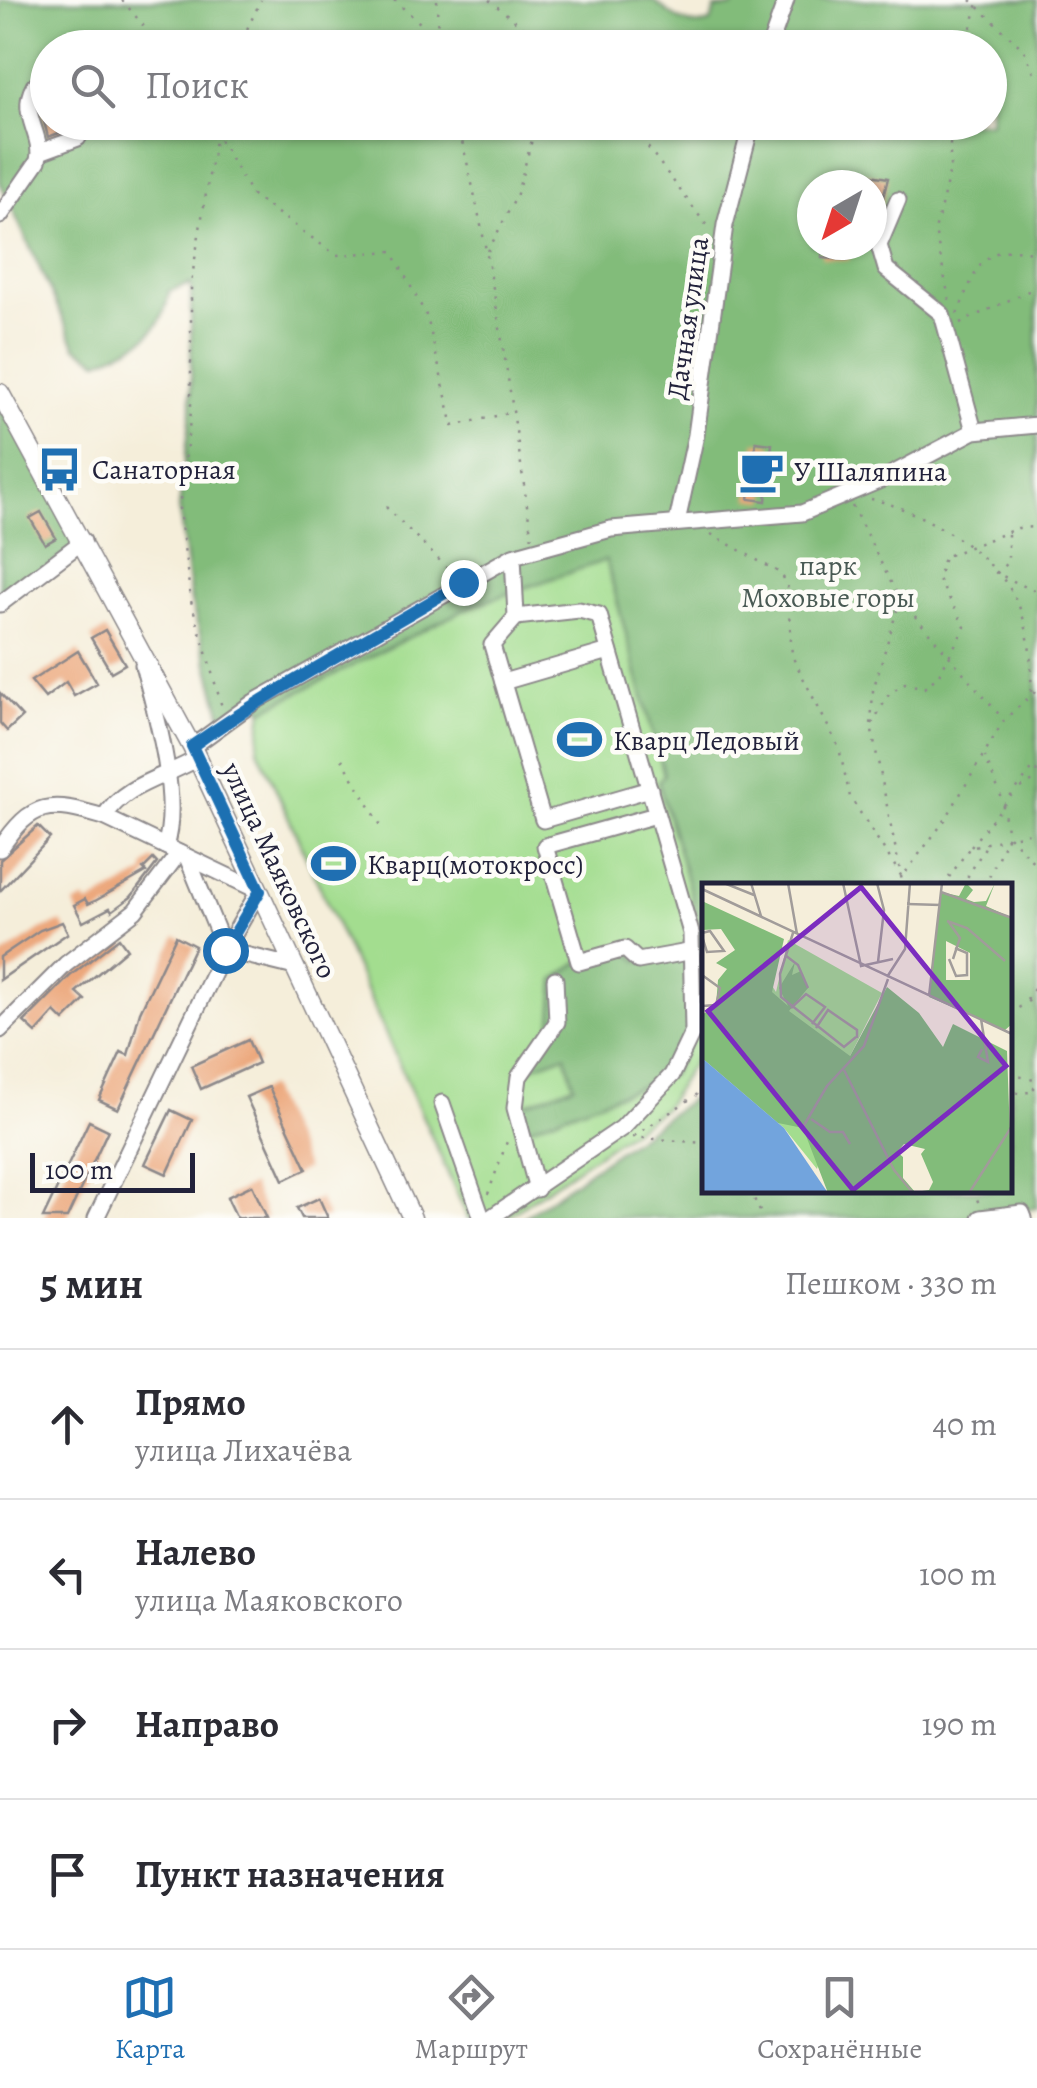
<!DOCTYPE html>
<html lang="ru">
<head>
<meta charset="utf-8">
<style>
	:root { --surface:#fff; --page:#f7f7f7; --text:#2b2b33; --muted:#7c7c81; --line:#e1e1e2; --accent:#1f6fb2 }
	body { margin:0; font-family:Alegreya,serif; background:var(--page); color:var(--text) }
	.compass { position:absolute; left:797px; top:170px; width:90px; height:90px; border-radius:50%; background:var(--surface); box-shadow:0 2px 8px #0004; rotate:219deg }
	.scale { position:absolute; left:30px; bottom:25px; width:165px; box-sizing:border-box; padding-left:10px; border:5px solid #22223b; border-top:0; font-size:28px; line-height:35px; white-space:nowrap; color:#22223b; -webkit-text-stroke:8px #fdfcf7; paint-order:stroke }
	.stop { position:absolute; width:30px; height:30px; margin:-22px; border:8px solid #1f6fb2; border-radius:50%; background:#fff }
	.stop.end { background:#1f6fb2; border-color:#fff; box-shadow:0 2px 10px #0008 }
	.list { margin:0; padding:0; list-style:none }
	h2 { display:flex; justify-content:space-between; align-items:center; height:130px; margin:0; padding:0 40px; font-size:42px }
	h2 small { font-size:32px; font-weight:400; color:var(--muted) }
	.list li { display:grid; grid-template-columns:65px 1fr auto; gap:30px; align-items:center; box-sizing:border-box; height:150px; padding:0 40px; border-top:2px solid var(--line) }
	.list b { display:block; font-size:38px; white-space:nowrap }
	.list p { margin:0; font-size:32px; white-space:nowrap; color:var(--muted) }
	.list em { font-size:32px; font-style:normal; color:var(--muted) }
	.icon { flex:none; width:55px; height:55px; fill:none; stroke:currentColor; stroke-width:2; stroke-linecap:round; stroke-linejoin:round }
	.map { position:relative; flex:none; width:1037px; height:1218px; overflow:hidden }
	.search { position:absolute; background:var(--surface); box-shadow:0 2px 8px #0004; left:30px; right:30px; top:30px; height:110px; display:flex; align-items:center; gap:25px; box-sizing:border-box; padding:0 35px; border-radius:55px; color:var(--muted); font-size:38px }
	.sheet { height:730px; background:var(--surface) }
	nav { display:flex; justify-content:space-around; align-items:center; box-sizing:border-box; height:140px; border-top:2px solid var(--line); background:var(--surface); font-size:28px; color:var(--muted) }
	nav a { display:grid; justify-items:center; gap:5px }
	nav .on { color:var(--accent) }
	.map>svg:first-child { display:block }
	.green { fill:#a3dd8f; stroke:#628065; stroke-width:2.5; fill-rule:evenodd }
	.forest { fill:#82bc7a; stroke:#526f5a; stroke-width:2.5; fill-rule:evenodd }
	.building { fill:#eca77b }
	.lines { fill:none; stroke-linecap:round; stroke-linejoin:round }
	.minor-casing { stroke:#8c888a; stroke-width:19 }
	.major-casing { stroke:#8c888a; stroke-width:21 }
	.path { stroke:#8c888a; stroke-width:2.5; stroke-dasharray:2.5 8; stroke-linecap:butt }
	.minor { stroke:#fff; stroke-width:15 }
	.major { stroke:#fff; stroke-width:18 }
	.route { stroke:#1f6fb2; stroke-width:12 }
	.labels { text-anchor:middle; stroke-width:9; stroke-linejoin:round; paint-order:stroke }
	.street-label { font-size:28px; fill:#22223b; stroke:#fdfcf7 }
	.poi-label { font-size:28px; fill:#22223b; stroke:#fdfcf7; text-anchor:start }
	.park-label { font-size:28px; fill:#495a54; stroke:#fdfcf7 }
	.inset-road { fill:none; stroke:#a19c9a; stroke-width:2.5 }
	.view { fill:#7b2cbf; fill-opacity:0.15; stroke:#7b2cbf; stroke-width:5 }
	.inset-edge { fill:none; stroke:#22223b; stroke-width:5 }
</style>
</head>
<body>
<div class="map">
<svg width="1037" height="1218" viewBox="0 0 1037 1218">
	<rect width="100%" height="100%" fill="#fdfcf7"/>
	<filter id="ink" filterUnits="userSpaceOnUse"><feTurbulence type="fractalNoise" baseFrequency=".01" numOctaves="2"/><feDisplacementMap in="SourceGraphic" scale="20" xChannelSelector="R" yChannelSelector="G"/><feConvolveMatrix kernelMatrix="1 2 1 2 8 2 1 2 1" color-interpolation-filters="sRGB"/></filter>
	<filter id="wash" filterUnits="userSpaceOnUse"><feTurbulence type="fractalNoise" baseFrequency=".0048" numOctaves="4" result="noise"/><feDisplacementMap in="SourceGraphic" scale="40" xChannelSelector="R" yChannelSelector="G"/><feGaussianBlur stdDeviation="2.25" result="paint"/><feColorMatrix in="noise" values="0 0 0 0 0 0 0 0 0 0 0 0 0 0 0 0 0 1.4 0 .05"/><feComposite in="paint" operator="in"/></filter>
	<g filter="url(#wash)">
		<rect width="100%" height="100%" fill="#f5eeda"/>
		<path class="green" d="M985,195l52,1001 -315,22 -39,-53 19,-117 -38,60 -159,110h-37l-210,-469 5,-39 209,-104 44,-17zM704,886h306v304h-306z"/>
		<g class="forest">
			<path d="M0,0h653c19,15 33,30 58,22l4,-13 18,-2 2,-7h302v1208l-57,10h-457l181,-128v100h306v-304h-306v52l-46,-157 6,-6 -58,-215 -134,46 -209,104 -9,-8 -30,22 -33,-123 -12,-93 12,-96v-128l-22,7c-7,46 -30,53 -70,70l-23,-14 -76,-165zM48,48h942v74h-942zM812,185h60v60h-60z"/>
			<polygon points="0,393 83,541 0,604"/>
			<polygon points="625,949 638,961 688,952 693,1031 672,1075 519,1131 515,1108 574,1085 565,1055 524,1070 551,1034 555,979 579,962"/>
		</g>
		<g id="blocks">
			<g class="building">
				<polygon points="48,93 48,122 72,122 70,129 48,137 40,106"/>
				<polygon points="865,174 888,178 877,221 872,220 872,185 863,185"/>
				<polygon points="822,245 850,246 849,260 822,258"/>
				<polygon points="756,442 772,444 766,501 749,499"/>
				<polygon points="41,512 56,538 45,544 30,518"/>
				<polygon points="105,630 125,664 111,672 91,638"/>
				<polygon points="78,651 97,683 74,696 66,682 45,698 31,681"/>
				<polygon points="0,693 22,717 7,731 0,723"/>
				<polygon points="38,826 50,838 0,891 0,860"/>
				<polygon points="153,859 157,863 131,897 112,911 110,908 83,922 74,905 85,899 88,904 95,901 146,872 143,869"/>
				<polygon points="62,922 68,933 0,980 0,957 40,930"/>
				<polygon points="176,936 195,946 118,1109 99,1100 121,1052 128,1055 140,1012"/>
				<polygon points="119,938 127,949 76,992 85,1000 64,1021 55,1012 36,1033 24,1022 70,976"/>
				<polygon points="248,1040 258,1063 201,1089 191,1066"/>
				<polygon points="269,1087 307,1169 284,1180 246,1097"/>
				<polygon points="171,1110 192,1120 167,1174 145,1164"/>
				<polygon points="89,1121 108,1130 67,1218 43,1218"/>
				<polygon points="252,1185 267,1218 237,1218 227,1197"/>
				<polygon points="319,1198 328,1218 302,1218 297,1208"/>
			</g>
		</g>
	</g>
	<g filter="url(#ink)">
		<use href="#blocks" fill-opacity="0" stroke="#8c888a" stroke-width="2.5"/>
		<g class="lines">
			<defs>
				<g id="minor">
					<polyline points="769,48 786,0"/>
					<polyline points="40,152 78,138 85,122"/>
					<polyline points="898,200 879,245 886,269 942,314 974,431"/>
					<path d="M0,216l38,-55c6,-27 -20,-47 -4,-75l14,-7"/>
					<polyline points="677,522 696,435 725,225 752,122"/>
					<polyline points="513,556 516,617 492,645 543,820 650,789"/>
					<polyline points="0,604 83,541"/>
					<path d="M143,665c13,48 38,135 22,181"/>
					<polyline points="503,682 609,651"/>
					<polyline points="192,747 254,702 513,556 611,529 802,513 883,479 974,431 1037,425"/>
					<polyline points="656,815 545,846 579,962 625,949 638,961 688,952"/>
					<path d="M0,849c33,-49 49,-48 104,-32 21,-34 61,-39 94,-59"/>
					<polyline points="187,857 225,950 295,967"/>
					<polyline points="0,1030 66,964 135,911 179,853"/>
					<polyline points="442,1103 482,1218"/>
					<polyline points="537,1189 515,1108 519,1077 557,1022 555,979"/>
					<polyline points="96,1218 225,950 259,891 104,817"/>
					<polyline points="490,1218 622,1128 672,1075 693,1031 691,933 599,615 579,610 516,617"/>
					<polyline points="980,1218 1022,1213 1024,1218"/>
				</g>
				<polyline id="major" points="0,393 192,747 412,1218"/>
			</defs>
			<use href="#minor" class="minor-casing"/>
			<use href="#major" class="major-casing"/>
			<g class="path">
				<polyline points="122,0 162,48"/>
				<polyline points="394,0 437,38"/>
				<polyline points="437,0 438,48"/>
				<polyline points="489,0 549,48"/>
				<polyline points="971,0 1024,50 1037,79"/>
				<polyline points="238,48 261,0"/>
				<polyline points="965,48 979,0"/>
				<polyline points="209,122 252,195 336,255 392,251 427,317 453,426 513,412"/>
				<polyline points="218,122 191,283 191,412 179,508 191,601 222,707"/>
				<path d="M457,122c36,137 54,277 75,417"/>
				<polyline points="629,122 710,230"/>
				<polyline points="950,122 950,170 935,231 950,303"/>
				<polyline points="488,251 516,197 537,122"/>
				<path d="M957,314c21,-45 22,-73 80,-61"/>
				<polyline points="960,323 1037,287"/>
				<path d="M871,499c47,10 118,51 142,95 17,31 19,65 18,99"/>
				<polyline points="852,506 900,600 873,690 871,726 903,886"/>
				<polyline points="386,507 454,575"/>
				<polyline points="711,534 780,573 787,583 792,656 839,748 850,797 902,877 945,820 1004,720 1037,690"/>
				<polyline points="1008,534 1008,562 996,573 1037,592"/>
				<polyline points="901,600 1003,719"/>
				<polyline points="872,724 889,694 905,683 924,688 938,676 965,627 938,579 944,557 1018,528 1037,527"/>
				<polyline points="342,759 383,829"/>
				<polyline points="1021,788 1037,779"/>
				<polyline points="1009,836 1037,866"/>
				<polyline points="971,846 1034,767 1037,773"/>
				<polyline points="943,886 970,847 1037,831"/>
				<polyline points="962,886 987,844"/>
				<polyline points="985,886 1008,835 1001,796 985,757"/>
				<polyline points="1027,1000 1037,984"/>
				<polyline points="1010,1014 1037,995"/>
				<polyline points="1010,1074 1034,1080 1034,1092 1010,1093"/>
				<polyline points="634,1136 704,1090"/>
				<polyline points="632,1137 704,1143"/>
				<polyline points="750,1190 763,1218"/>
				<polyline points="973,1190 980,1206"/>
				<polyline points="488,1194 509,1136"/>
			</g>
			<use href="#minor" class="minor"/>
			<use href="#major" class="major"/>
		</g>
	</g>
	<g class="lines" filter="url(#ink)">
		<path class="route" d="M225,950l35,-59 -68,-145c86,-61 181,-108 271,-164"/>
	</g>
	<defs>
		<symbol id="bus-bare" viewBox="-9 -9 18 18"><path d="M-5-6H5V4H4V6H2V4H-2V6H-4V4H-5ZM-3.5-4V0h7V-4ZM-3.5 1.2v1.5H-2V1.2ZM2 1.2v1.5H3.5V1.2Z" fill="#1f6fb2" stroke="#fdfcf7" stroke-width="2.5" paint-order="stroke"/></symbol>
		<symbol id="cafe-bare" viewBox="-9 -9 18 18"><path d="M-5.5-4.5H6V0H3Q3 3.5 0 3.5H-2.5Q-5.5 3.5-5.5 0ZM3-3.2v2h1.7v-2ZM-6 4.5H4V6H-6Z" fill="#1f6fb2" stroke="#fdfcf7" stroke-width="2.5" paint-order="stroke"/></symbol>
		<symbol id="stadium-bare" viewBox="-9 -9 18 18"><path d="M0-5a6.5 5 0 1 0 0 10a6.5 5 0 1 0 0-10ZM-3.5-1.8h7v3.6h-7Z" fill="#1f6fb2" stroke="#fdfcf7" stroke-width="2.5" paint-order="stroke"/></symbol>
	</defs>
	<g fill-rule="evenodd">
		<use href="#bus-bare" x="28" y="438" width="63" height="63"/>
		<use href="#cafe-bare" x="730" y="440" width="63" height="63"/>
		<use href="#stadium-bare" x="548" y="708" width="63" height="63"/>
		<use href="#stadium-bare" x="302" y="832" width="63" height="63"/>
	</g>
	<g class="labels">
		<g class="street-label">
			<text transform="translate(687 318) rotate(-82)" y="10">Дачная улица</text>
			<text transform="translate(280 870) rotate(65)" y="10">улица Маяковского</text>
		</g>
		<g class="poi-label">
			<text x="92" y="479">Санаторная</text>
			<text x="794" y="481">У Шаляпина</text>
			<text x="613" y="750">Кварц Ледовый</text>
			<text x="367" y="874">Кварц(мотокросс)</text>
		</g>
		<g class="park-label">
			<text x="828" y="575">парк<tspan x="828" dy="32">Моховые горы</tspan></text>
		</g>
	</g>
	<g transform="translate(702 883)">
		<rect width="310" height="310" fill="#f5eeda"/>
		<path d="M86,57l94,53 -32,63 -33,113 -33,-41 -82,-70v-35l64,-47 10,16z" fill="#a3dd8f"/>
		<path d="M264,0l7,7 -7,9 8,3 12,-1 9,-18 -9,23 26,12v106l-7,6 -76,-33 12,-105 18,4zM244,58l24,12v27h-24zM0,18l82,38 -12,53 16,14 -9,-18 16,-26 -3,13 9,-4 7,17 -19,23 61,45 37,-69 32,26 24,34 10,-23 54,27 5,142h-184l-25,-65 -25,-5 -76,-65v-43l14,-10 2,-25 9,-11 -11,-6 19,-13 -14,-21 -19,1zM202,261l21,5 -4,5 12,28 -4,8 -14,2 -12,-14v-21l-6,-5z" fill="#82bc7a" fill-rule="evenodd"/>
		<path d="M0,175l82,70 44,65h-126z" fill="#72a4dd"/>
		<path class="inset-road" d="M22,0l30,12M49,0l10,33M86,0l9,51M141,0l18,83 32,-7M175,0l7,27 -6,52M0,6l310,145M239,9l71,26M205,21l34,1M245,38l20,7 38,33M246,38l12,17 -7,21M0,50l8,-2 14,20 -17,1 -5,-16M91,50l-13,41 1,23 63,50 12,-10M83,72l13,10 10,23M247,76l7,17 11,-1v-22l-12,-5M0,92l18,13 -4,17 -14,1M185,94l18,-28 5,-66M227,113l13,-113M89,125l15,-14 19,13 -13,17M279,136l7,43 -10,-5 4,-8M114,145l12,-18 29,20v8M142,187l50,100 19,23M109,236l19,13h13l7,12M101,244l24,-41 37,-40 24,-67M267,310l43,-67"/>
		<path class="view" d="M159,4l145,179 -153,124 -145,-179z"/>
		<rect width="310" height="310" class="inset-edge"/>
	</g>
</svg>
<svg class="compass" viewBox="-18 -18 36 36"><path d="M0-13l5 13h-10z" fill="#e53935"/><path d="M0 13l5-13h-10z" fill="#7c7c81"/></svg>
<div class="scale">100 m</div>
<div class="stop" style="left:225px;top:950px"></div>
<div class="stop end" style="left:463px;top:582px"></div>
<div class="search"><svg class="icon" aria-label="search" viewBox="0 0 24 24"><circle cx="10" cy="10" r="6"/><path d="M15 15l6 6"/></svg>Поиск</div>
</div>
<section class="sheet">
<h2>5 мин<small>Пешком · 330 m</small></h2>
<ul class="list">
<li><svg class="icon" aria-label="ahead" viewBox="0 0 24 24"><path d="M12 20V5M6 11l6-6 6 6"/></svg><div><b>Прямо</b><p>улица Лихачёва</p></div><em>40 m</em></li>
<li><svg class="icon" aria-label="left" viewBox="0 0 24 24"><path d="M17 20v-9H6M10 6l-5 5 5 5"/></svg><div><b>Налево</b><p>улица Маяковского</p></div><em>100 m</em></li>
<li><svg class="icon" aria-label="right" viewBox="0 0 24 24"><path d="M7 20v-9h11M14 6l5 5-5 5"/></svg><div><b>Направо</b></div><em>190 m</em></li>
<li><svg class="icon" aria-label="arrive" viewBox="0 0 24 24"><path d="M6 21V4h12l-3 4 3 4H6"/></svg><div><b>Пункт назначения</b></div></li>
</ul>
</section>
<nav>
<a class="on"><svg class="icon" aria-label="map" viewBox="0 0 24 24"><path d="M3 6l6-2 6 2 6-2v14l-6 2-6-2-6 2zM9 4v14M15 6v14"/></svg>Карта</a>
<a><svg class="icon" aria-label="directions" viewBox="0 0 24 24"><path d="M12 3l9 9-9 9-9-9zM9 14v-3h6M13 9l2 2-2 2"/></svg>Маршрут</a>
<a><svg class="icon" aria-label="saved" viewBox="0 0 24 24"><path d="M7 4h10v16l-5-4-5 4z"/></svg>Сохранённые</a>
</nav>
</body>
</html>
